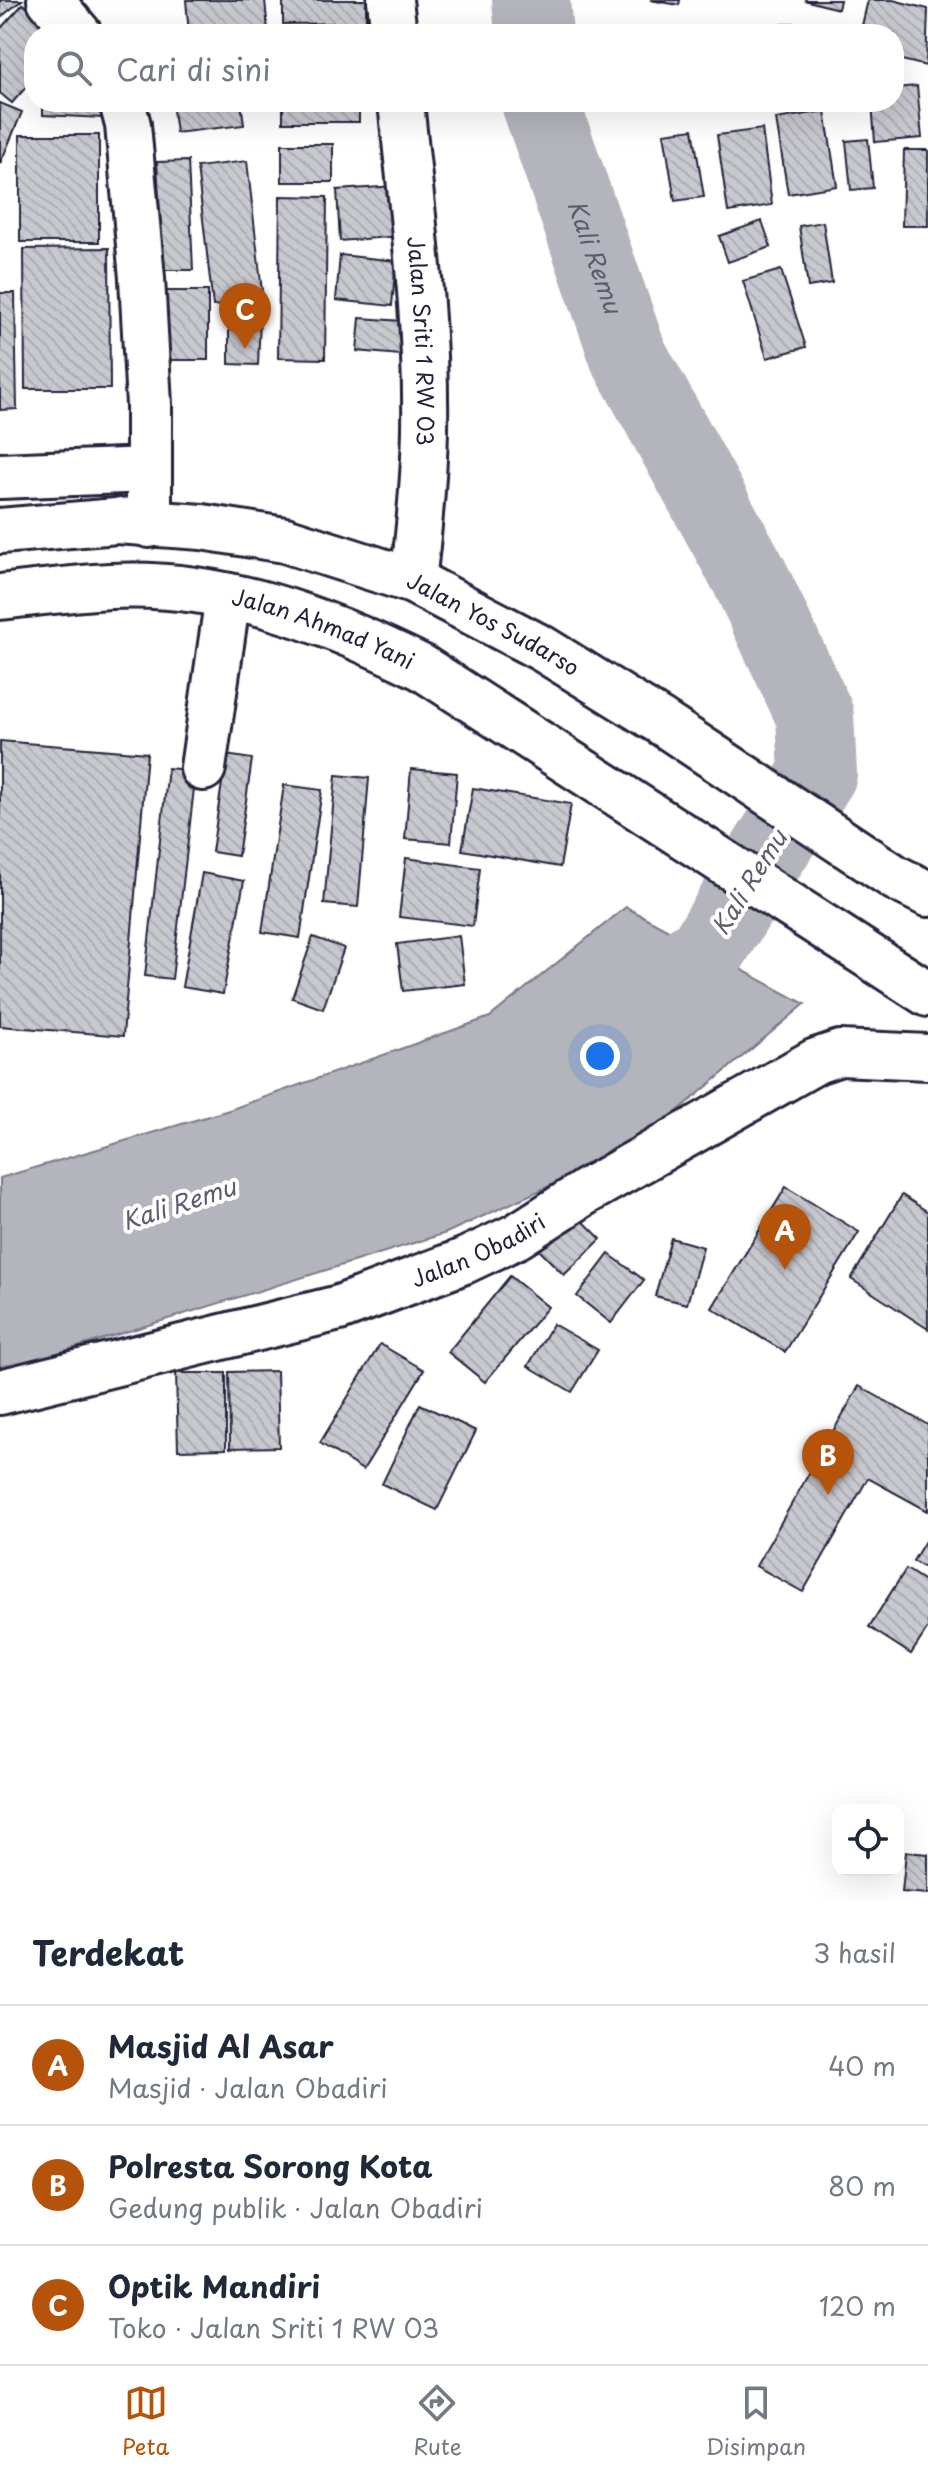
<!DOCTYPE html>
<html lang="id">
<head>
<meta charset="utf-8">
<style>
	:root { --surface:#fff; --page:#f2f2f3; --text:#1f2937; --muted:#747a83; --line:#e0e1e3; --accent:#b45309 }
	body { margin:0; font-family:"Playpen Sans",sans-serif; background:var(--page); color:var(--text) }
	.controls { position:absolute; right:24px; bottom:24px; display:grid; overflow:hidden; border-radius:16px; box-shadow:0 8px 32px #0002 }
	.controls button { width:72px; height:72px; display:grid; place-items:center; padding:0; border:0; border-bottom:2px solid var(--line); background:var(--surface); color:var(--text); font:40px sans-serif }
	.you { position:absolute; left:600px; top:1056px; width:28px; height:28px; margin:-20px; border:6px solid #fff; border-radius:50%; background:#1a73e8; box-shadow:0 0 0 12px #1a73e833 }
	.badge { display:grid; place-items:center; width:52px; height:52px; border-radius:50%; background:var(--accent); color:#fff; font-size:26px; font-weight:700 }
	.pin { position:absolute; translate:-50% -66px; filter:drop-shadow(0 2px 4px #0008) }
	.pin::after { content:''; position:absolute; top:42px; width:28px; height:24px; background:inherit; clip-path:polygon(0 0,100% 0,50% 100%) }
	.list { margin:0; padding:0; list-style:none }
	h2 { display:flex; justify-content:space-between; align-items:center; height:104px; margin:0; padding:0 32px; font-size:34px }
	h2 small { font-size:26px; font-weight:400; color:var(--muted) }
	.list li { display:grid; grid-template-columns:52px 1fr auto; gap:24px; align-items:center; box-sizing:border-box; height:120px; padding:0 32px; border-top:2px solid var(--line) }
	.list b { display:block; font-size:30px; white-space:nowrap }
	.list p { margin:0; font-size:26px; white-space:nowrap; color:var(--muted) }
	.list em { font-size:26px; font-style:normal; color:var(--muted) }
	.icon { flex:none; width:44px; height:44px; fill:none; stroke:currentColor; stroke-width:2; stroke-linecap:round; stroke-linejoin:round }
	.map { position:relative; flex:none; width:928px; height:1900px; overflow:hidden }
	.search { position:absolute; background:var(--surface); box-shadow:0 8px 32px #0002; left:24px; right:24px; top:24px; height:88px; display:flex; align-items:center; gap:20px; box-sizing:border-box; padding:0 28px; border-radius:32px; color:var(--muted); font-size:30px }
	.sheet { height:464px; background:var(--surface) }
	nav { display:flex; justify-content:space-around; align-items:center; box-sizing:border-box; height:112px; border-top:2px solid var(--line); background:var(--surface); font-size:22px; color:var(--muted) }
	nav a { display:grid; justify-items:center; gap:4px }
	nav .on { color:var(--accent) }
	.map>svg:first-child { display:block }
	.water { fill:#b4b4bc; stroke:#7a7a88; stroke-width:2 }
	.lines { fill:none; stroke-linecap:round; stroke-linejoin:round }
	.river { stroke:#b4b4bc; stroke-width:78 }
	.building { fill:url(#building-back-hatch); stroke:#22223b; stroke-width:2 }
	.minor-casing { stroke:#22223b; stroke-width:50 }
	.trunk-casing { stroke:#22223b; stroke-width:50 }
	.minor { stroke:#fff; stroke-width:44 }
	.trunk { stroke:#fff; stroke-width:44 }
	.labels { text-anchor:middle; stroke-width:8; stroke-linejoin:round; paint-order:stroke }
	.street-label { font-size:22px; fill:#22223b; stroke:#fff }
	.water-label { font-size:24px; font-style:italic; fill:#5c5c6f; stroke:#fff }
</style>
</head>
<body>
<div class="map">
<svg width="928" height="1900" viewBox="0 0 928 1900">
	<defs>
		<pattern id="building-back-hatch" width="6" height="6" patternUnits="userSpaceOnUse" patternTransform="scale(2)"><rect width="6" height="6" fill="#c8c8cf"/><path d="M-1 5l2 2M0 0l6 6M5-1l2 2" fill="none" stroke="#acacb3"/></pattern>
	</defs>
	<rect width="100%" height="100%" fill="#fff"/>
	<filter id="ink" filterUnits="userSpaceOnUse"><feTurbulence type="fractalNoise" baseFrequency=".0125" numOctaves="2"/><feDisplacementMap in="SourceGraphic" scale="16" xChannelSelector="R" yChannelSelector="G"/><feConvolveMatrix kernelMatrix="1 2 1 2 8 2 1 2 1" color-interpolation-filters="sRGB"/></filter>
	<g filter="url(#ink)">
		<polygon class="water" points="626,907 805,1004 635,1147 446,1233 0,1371 0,1178 229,1110 490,1017"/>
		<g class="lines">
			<g class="river">
				<polyline points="531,0 534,34"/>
				<path id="s1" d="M540,102l88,253 121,220 66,141 3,57 -111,178 -90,60"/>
			</g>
		</g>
		<g class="building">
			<polygon points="0,0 22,0 0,18"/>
			<polygon points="186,0 265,0 268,31 189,34"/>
			<polygon points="283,0 366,0 366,23 283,24"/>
			<polygon points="650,0 680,0 679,5"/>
			<polygon points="804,0 840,0 838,9"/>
			<polygon points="868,0 893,0 928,9 926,66 894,58 894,34 860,34"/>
			<polygon points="23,4 57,34 34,34 34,78 12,103 0,93 0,29"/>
			<polygon points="794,23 795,34 746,34 745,29"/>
			<polygon points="722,27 723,34 694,34 693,31"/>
			<polygon points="917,86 922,138 875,142 872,102 894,102 894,88"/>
			<polygon points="43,102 104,102 103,118 43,115"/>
			<polygon points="172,102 241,102 244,125 176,133"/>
			<rect x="283" y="102" width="76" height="20"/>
			<polygon points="0,103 22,112 0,164"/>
			<polygon points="825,111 837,186 788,194 776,119"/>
			<polygon points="693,129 704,197 675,201 664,133"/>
			<polygon points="762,129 772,205 728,212 717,135"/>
			<rect x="20" y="135" width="79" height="107"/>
			<polygon points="868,139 873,188 851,190 846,141"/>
			<rect x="282" y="144" width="51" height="38"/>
			<polygon points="904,150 928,150 928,226 902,226"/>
			<polygon points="188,161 193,270 163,270 157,162"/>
			<polygon points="247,161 263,300 213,306 197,167"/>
			<polygon points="396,186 400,236 340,241 337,190"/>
			<polygon points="280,196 327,197 325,359 278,358"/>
			<polygon points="762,221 771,247 728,262 719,236"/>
			<polygon points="823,222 832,283 808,287 799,226"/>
			<polygon points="109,248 110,389 25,389 24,249"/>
			<polygon points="340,255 396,261 392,306 336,300"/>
			<polygon points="781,270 806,347 767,358 743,281"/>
			<rect x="165" y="291" width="43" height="69"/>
			<polygon points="0,293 15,293 17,409 0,410"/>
			<polygon points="229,318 260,319 258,365 229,364"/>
			<polygon points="360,318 403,321 400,355 357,351"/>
			<polygon points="0,741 147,753 123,1036 0,1026"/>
			<polygon points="226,755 252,759 238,856 212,852"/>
			<polygon points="168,768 196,771 172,979 145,976"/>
			<polygon points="411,769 457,773 451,843 405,839"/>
			<polygon points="336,775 369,778 358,907 324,904"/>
			<polygon points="284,785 322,790 300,938 262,932"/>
			<polygon points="473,788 571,804 560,867 462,850"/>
			<polygon points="406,858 480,868 473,926 399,917"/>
			<polygon points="202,873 244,881 223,994 182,987"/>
			<polygon points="459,936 465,984 403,991 397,944"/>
			<polygon points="313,937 344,948 323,1009 292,998"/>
			<polygon points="786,1187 859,1232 785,1352 712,1308"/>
			<polygon points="902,1195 928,1212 928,1329 851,1279"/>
			<polygon points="570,1208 601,1239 564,1275 533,1244"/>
			<polygon points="671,1238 703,1247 687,1304 655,1296"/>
			<polygon points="609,1254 644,1280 611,1323 577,1296"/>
			<polygon points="510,1276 548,1307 485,1382 448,1352"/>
			<polygon points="553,1324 598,1350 572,1392 528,1366"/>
			<polygon points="380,1344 424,1370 363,1470 320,1443"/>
			<polygon points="277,1371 279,1447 230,1448 229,1372"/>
			<polygon points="176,1373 226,1373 226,1449 178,1450"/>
			<polygon points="859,1386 928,1425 928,1511 868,1478 803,1592 756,1566"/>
			<polygon points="420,1404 476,1431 437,1510 382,1484"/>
			<polygon points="928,1536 928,1570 913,1561"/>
			<polygon points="906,1569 928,1583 928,1628 911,1654 869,1627"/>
			<polygon points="906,1852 928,1854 928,1894 902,1892"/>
		</g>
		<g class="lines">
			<defs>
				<g id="minor">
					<polyline points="50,0 79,34"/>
					<polyline points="390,0 394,34"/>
					<polyline points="122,102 128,125 142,278 149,405 149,525"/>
					<path id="s2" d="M401,102c11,109 26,218 24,328 -1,50 -6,101 -12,151"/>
					<polyline points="0,476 148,470"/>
					<polyline points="203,768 228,596"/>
					<path id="s3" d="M0,1392l339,-84 125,-47 53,-25 70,-45 229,-130 24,-8 88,4"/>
				</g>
				<g id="trunk">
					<path id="s4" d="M0,531l117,-10 85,6 83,13 128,41 130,68 118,73 235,156 32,16"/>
					<path id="s5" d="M0,597c37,-4 73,-9 110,-11 111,-6 214,33 311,81l507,327"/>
				</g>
			</defs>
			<use href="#minor" class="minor-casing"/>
			<use href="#trunk" class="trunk-casing"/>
			<use href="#minor" class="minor"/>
			<use href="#trunk" class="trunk"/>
		</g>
	</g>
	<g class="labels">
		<g class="street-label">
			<text dy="8" stroke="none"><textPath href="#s2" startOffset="240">Jalan Sriti 1 RW 03</textPath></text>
			<text dy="8" stroke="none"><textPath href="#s4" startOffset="512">Jalan Yos Sudarso</textPath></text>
			<text dy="8" stroke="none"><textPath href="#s5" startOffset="330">Jalan Ahmad Yani</textPath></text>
			<text dy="8" stroke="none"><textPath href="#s3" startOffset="500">Jalan Obadiri</textPath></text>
		</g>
		<g class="water-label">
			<text dy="8" stroke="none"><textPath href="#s1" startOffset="164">Kali Remu</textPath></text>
			<text transform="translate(750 883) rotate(-58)" y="8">Kali Remu</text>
			<text transform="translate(179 1205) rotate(-18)" y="8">Kali Remu</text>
		</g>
	</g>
</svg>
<div class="controls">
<button><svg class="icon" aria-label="locate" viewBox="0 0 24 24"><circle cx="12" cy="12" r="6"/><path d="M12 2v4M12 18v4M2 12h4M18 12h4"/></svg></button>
</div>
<div class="you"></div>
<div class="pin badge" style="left:785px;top:1270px">A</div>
<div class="pin badge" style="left:828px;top:1495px">B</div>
<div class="pin badge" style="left:245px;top:349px">C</div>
<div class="search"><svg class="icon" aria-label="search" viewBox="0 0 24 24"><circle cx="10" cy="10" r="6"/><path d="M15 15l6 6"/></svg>Cari di sini</div>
</div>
<section class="sheet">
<h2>Terdekat<small>3 hasil</small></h2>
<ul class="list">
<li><span class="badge">A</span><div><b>Masjid Al Asar</b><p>Masjid · Jalan Obadiri</p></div><em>40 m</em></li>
<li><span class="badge">B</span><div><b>Polresta Sorong Kota</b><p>Gedung publik · Jalan Obadiri</p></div><em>80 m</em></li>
<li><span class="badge">C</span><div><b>Optik Mandiri</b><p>Toko · Jalan Sriti 1 RW 03</p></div><em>120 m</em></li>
</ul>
</section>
<nav>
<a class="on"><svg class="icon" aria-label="map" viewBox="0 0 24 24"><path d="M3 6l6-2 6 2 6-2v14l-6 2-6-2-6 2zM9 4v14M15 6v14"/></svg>Peta</a>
<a><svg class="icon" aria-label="directions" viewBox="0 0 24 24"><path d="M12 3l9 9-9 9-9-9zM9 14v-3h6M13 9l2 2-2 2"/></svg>Rute</a>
<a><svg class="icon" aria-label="saved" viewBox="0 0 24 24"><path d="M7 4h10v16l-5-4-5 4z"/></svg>Disimpan</a>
</nav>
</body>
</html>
